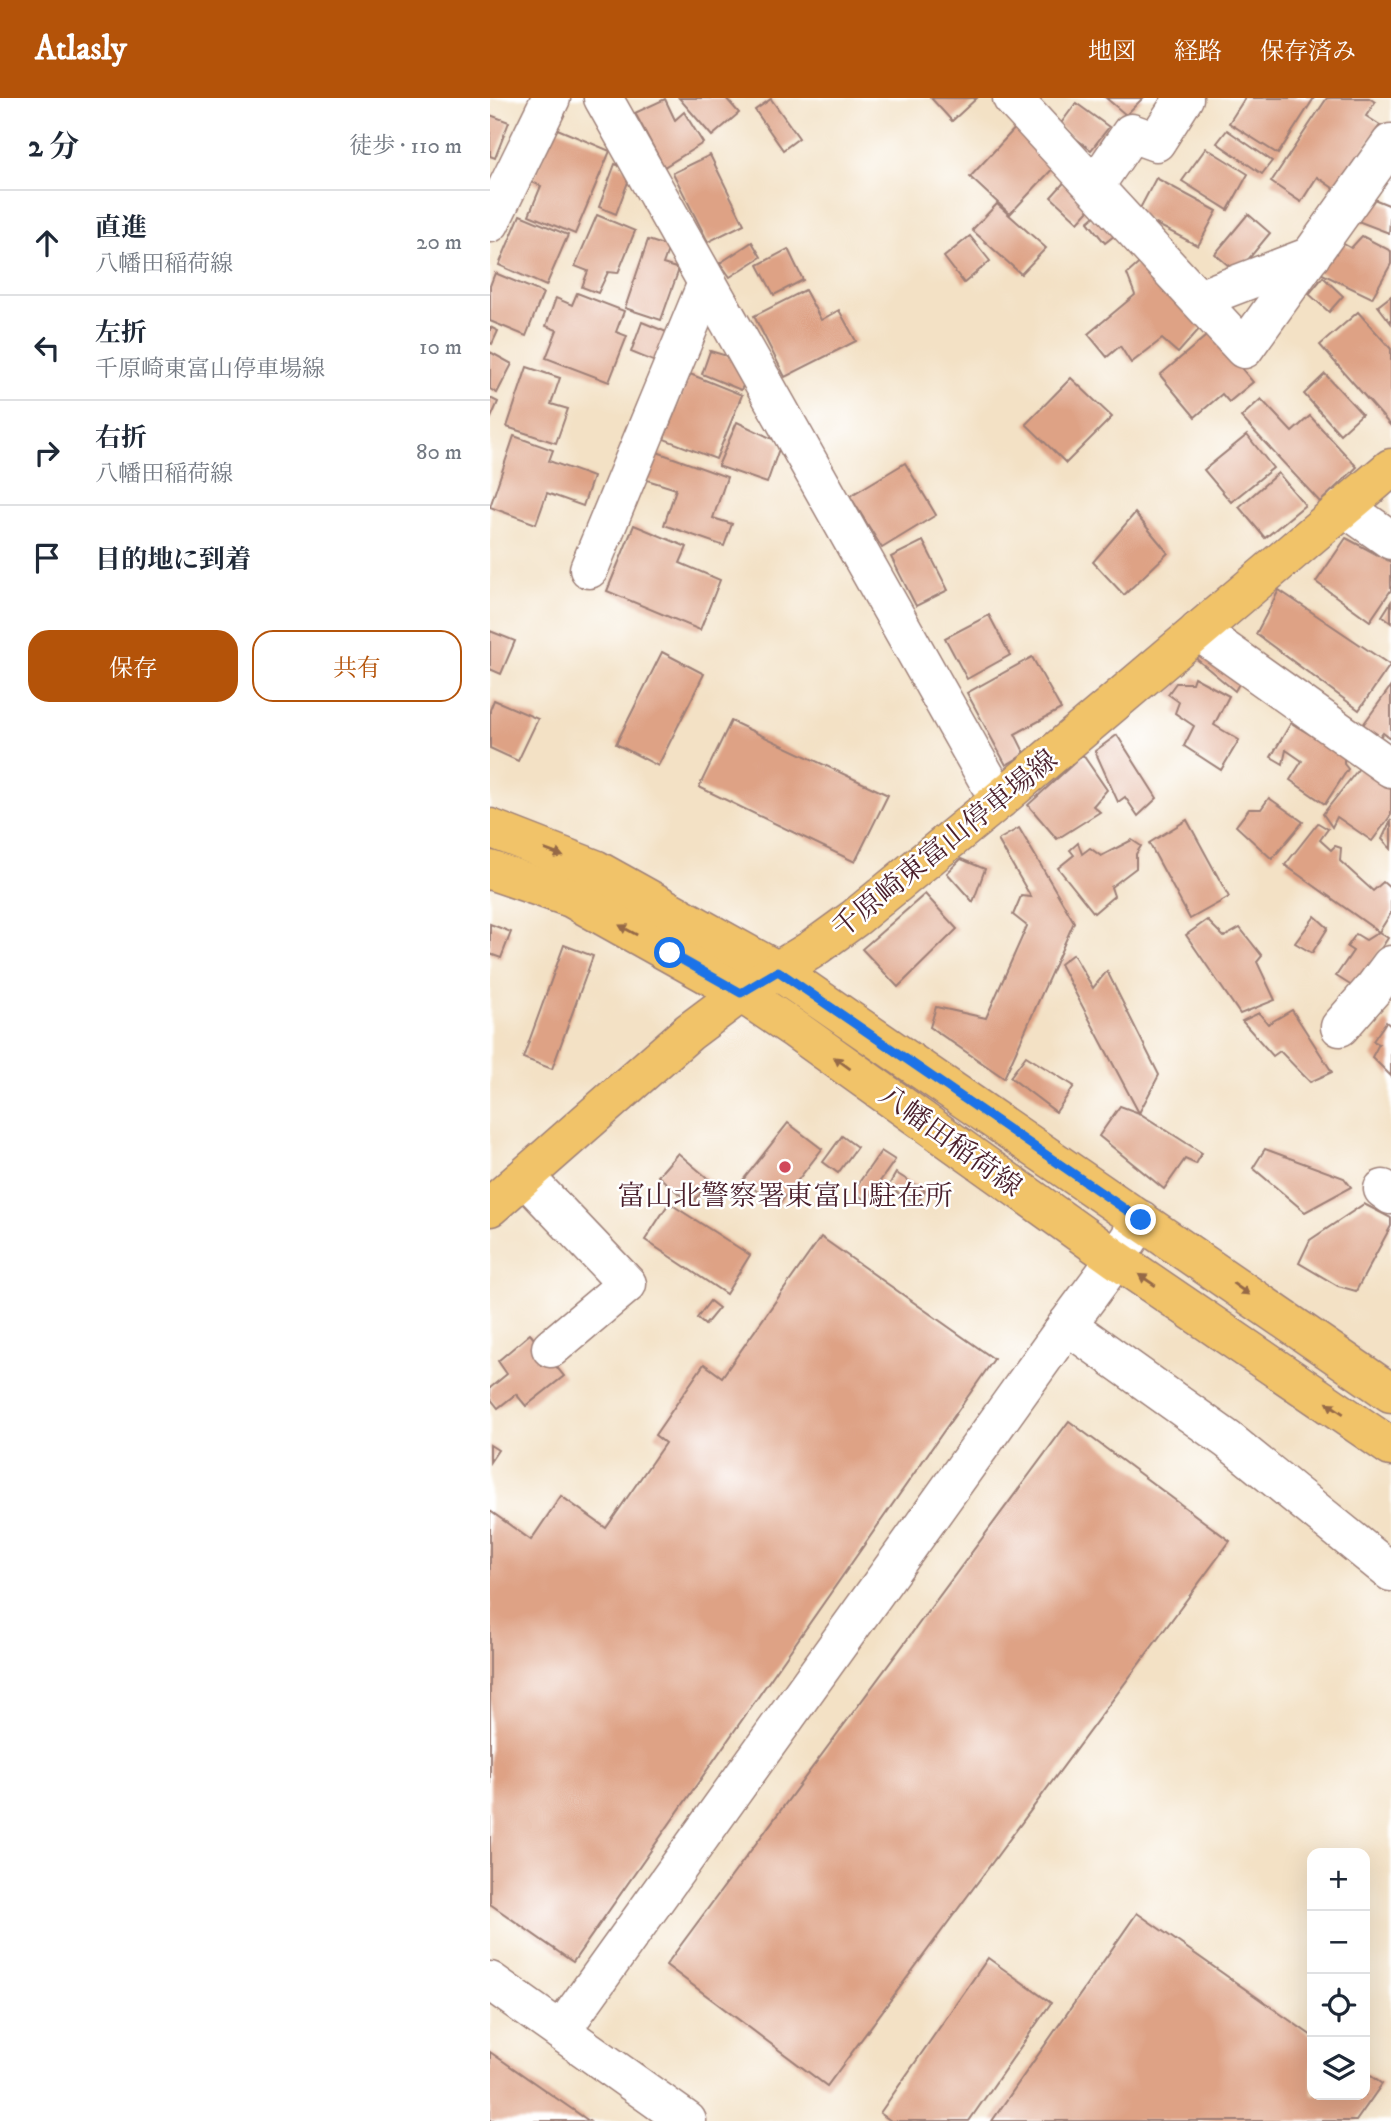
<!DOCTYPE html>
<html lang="ja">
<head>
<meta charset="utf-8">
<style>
	:root { --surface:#fff; --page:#f6f6f7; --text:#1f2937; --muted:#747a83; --line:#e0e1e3; --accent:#b45309 }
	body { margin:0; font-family:"IM FELL DW Pica","Noto Serif JP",serif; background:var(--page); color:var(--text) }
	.controls { position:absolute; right:21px; bottom:21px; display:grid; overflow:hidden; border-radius:14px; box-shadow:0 7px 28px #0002 }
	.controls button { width:63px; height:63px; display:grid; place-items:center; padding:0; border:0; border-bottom:2px solid var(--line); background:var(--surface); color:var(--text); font:35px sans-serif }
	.stop { position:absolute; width:21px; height:21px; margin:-16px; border:5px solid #1a73e8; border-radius:50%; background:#fff }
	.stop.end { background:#1a73e8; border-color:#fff; box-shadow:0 2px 7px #0008 }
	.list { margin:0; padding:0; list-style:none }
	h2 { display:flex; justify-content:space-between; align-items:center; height:91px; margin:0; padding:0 28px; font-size:30px }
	h2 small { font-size:23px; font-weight:400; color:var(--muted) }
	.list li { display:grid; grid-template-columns:46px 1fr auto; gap:21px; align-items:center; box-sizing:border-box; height:105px; padding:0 28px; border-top:2px solid var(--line) }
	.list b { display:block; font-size:26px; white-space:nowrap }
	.list p { margin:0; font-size:23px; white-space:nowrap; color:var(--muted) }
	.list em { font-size:23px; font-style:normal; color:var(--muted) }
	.actions { display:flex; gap:14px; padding:21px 28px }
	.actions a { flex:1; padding:16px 0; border:2px solid var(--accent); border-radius:21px; text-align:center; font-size:24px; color:var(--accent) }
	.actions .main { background:var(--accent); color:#fff }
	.icon { flex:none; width:38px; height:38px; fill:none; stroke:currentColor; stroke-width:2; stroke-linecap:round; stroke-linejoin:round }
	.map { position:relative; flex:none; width:901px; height:2023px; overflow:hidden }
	header { display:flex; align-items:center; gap:42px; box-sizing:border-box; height:98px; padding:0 35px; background:var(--accent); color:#fff }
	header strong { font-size:33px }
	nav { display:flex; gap:38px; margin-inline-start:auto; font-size:24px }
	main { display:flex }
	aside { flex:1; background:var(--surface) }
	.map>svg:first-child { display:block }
	.building { fill:#dea285 }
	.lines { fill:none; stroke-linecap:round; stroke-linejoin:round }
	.minor-casing { stroke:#9e8078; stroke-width:41 }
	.major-casing { stroke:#9e8078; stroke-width:41 }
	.minor { stroke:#fff; stroke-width:38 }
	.major { stroke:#f1c369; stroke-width:38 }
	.oneway { fill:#956947 }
	.route { stroke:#1a73e8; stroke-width:9 }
	.poi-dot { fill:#d1495b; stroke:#fff; stroke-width:2.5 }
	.labels { text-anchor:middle; stroke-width:5; stroke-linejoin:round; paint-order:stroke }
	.street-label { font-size:28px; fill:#4a1f2b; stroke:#fff }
	.poi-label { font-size:28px; fill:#4a1f2b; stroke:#fff }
</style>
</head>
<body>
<header>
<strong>Atlasly</strong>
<nav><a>地図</a><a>経路</a><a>保存済み</a></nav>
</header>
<main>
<aside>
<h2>2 分<small>徒歩 · 110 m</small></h2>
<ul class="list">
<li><svg class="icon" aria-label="ahead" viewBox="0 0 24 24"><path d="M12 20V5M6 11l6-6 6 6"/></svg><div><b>直進</b><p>八幡田稲荷線</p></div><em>20 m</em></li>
<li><svg class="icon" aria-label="left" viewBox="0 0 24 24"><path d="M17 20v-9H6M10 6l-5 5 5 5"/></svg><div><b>左折</b><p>千原崎東富山停車場線</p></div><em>10 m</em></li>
<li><svg class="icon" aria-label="right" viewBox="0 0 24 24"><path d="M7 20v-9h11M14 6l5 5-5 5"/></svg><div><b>右折</b><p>八幡田稲荷線</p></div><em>80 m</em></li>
<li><svg class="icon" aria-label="arrive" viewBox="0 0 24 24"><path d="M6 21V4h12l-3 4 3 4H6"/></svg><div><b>目的地に到着</b></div></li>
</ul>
<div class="actions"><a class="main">保存</a><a>共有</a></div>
</aside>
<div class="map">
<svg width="901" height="2023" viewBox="0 0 901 2023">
	<rect width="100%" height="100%" fill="#fff"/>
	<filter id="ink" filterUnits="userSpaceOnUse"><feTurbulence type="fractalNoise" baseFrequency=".0143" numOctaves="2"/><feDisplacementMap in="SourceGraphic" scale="14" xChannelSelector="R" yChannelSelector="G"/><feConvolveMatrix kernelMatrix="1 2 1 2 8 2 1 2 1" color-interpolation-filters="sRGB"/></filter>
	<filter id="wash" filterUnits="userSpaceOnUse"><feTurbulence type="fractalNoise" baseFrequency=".00686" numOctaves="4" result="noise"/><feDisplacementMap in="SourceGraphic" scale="28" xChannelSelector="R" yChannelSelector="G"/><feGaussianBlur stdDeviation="1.57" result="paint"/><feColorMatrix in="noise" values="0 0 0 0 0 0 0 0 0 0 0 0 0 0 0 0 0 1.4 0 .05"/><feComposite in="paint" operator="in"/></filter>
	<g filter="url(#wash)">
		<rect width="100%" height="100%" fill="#f3e1c5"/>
		<g id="blocks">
			<g class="building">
				<polygon points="189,0 236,0 249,15 222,38"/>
				<polygon points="441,0 487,0 462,23"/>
				<polygon points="616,0 653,0 636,17"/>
				<polygon points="755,0 824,0 788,56 739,25"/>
				<polygon points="837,0 879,0 885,4 876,18 890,27 846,92 827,79 811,104 781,84"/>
				<polygon points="175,1 185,22 194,14 213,45 174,69 145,15"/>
				<polygon points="281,1 309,40 293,52 265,12"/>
				<polygon points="586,5 619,29 601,52 569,28"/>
				<polygon points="0,17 19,24 5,60 0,58"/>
				<polygon points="528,27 568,65 520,116 480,79"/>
				<polygon points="65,30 120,53 85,136 39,117 51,88 42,84"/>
				<polygon points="737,32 782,63 772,76 727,45"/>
				<polygon points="716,50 758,76 738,112 692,83"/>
				<polygon points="220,57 254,126 218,144 183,75"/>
				<polygon points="125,66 142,73 126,116 109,109"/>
				<polygon points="580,78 608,102 588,124 561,99"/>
				<polygon points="666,80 727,113 708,148 647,116"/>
				<polygon points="874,97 901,108 899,135 865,122"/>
				<polygon points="507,106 556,150 531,176 482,132"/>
				<polygon points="613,111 630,133 615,145 598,124"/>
				<polygon points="758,116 780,135 747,175 725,156"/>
				<polygon points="30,117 78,137 56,188 9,167"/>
				<polygon points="107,117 145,133 128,175 118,174 108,195 92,189 98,173 85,168"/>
				<polygon points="480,138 500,163 474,185 454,159"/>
				<polygon points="872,138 901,153 901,166 882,200 822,171 843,140 861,150"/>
				<polygon points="158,142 179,149 173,166 189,171 171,222 135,210"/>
				<polygon points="262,144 271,159 240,179 230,165"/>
				<polygon points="298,151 313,182 284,197 268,167"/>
				<polygon points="654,161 712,228 688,255 672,241 641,265 630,248 617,259 598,236 645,197 637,176"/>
				<polygon points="5,175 53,195 36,238 0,223 0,188"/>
				<polygon points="833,179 853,198 839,214 819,196"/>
				<polygon points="315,192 331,222 349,212 366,243 295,279 264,218"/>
				<polygon points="87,195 134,213 126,234 137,238 119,284 56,260 67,232 56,228 66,200 82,207"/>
				<polygon points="901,198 901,225 888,208"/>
				<polygon points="868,214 901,251 901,328 830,247"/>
				<polygon points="152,224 179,235 168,265 141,254"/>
				<polygon points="0,229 8,233 2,246 0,245"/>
				<polygon points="721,234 763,284 739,304 732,296 705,319 670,277"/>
				<polygon points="220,253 244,260 257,279 251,292 212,276"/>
				<polygon points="0,254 22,266 7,295 0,291"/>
				<polygon points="37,269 70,280 61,306 78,311 66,345 17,329"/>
				<polygon points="200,276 252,297 226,361 174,341"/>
				<polygon points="835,276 872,316 850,336 814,296"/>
				<polygon points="581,280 622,319 576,365 536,326"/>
				<polygon points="0,300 8,304 0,322"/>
				<polygon points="771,301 802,334 820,318 867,369 830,404 751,319"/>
				<polygon points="247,324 291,345 277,385 228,368"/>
				<polygon points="757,337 783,370 741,404 714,372"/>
				<polygon points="24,338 63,352 59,363 103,379 93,408 57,395 46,426 0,409"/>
				<polygon points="164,353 237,379 223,420 242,426 234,448 174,427 186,391 154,381"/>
				<polygon points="415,365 446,417 392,450 360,398"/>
				<polygon points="788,375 815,407 775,440 749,409"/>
				<polygon points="645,415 678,455 634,497 603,464"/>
				<polygon points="144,427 197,449 190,465 230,482 210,532 117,493"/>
				<polygon points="856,440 901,464 901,492 880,523 826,484"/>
				<polygon points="433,443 458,492 426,508 401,459"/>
				<polygon points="789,492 900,567 869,612 766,536"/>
				<polygon points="901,504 901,525 892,518"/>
				<polygon points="499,517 520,557 477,581 455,540"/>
				<polygon points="0,533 25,543 11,576 0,571"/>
				<polygon points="718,545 756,573 745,593 704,559"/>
				<polygon points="172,554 214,576 168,668 126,646"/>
				<polygon points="542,559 571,611 525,636 535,656 516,667 477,595"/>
				<polygon points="704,579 739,598 724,627 749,642 731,672 694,648 704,628 685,615 689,604 678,596 686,585 702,585"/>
				<polygon points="901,588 901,641 893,635 886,644 870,631"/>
				<polygon points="4,602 48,621 28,663 0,650 0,612"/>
				<polygon points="241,623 398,697 365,764 209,689"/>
				<polygon points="801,625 854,657 854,666 858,671 835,706 800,682 812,663 796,652 793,666 781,659"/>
				<polygon points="627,637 667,700 648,718 635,699 628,704 605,653"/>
				<polygon points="593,657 617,692 603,708 610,714 567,741 538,707"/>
				<polygon points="870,669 901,690 901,717 882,743 847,719 842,729 833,716"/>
				<polygon points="779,700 813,724 782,761 746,728 759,711 771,711"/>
				<polygon points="697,722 739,799 700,821 659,745"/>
				<polygon points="901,722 901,751 892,741"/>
				<polygon points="828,725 838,731 830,742 841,752 845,748 851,750 850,763 883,793 893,784 901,791 901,815 889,834 795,767"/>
				<polygon points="529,730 584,824 514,980 440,929 446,909 496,920 537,828 523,817 531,798 541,799 508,742"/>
				<polygon points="642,742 651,748 646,756 646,770 621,789 624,798 604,815 568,770 584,757 580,752 588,745 592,756 600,750 611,758"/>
				<polygon points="471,761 495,771 483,804 457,775"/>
				<polygon points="435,796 467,831 408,889 372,851"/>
				<polygon points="825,818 838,830 822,855 805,845"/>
				<polygon points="717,822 734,839 750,830 772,858 767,864 785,902 750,916 696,837"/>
				<polygon points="0,826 21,834 11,860 0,856"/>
				<polygon points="889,834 898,840 865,890 846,878 863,853 857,849 866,836 876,842"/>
				<polygon points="74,847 103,858 62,971 33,960"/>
				<polygon points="583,856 603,890 617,873 669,977 649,1015 570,866"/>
				<polygon points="802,912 842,974 820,984 790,953 783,958 752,923 769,915 778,926"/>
				<polygon points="896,924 901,928 901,978 882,959 889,946 883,943"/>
				<polygon points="536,958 584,988 566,1014 520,979"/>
				<polygon points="630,1008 649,1015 712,1055 706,1066 695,1061 674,1091 609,1038"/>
				<polygon points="298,1025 332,1051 287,1109 253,1082"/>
				<polygon points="352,1038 367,1049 348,1075 333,1064"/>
				<polygon points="775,1051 854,1080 861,1089 815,1114 763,1070"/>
				<polygon points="391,1053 405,1062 376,1103 363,1093"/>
				<polygon points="188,1055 221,1083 201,1106 168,1078"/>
				<polygon points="406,1075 435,1093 427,1106 398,1089"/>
				<polygon points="179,1105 260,1157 236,1196 155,1142"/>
				<polygon points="874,1106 901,1120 901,1128 866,1193 848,1188 809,1165 820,1142"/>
				<polygon points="331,1139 504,1261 83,1864 0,1806 0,1413 41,1442 71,1398 116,1430 175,1345 165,1337 214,1266 232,1279"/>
				<polygon points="220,1203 229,1210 215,1227 207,1220"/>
				<polygon points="40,1236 74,1278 36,1308 26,1296 8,1310 0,1300 0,1290 17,1276 8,1263"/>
				<polygon points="579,1323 740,1443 337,1988 176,1867"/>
				<polygon points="0,1347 8,1352 0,1364"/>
				<polygon points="647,1815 822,1938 822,1997 875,1997 875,1974 892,1986 866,2023 502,2023"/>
				<polygon points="498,1860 561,1905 479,2023 401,2023 390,2015"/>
				<polygon points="0,1954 99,2023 0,2023"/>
			</g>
		</g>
	</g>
	<g filter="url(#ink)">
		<use href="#blocks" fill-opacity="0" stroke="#9e8078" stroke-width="2"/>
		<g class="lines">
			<defs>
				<g id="minor">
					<polyline points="113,0 509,702"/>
					<polyline points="522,0 754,251 901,45"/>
					<polyline points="604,89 641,35 666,44 694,0"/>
					<polyline points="0,125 61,0"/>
					<polyline points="709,201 821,158"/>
					<polyline points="854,409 901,442"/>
					<polyline points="99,471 217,185"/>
					<polyline points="708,533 901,670"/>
					<polyline points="850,929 884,890 901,867"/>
					<polyline points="35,1079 137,1186 61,1250"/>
					<polyline points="893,1091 901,1097"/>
					<polyline points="651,1122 626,1161 577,1227 738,1342 901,1474"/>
					<polyline points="0,1883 197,2023"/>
					<polyline points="71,1933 577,1227"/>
				</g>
				<g id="major">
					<polyline points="0,730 105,771 288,873 901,1295"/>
					<polyline points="0,772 81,800 251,895 306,932 626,1161 901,1349"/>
					<polyline points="0,1109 199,934 251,895 321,852 365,820 509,702 901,370"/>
				</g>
			</defs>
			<use href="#minor" class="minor-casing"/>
			<use href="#major" class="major-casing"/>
			<use href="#minor" class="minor"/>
			<use href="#major" class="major"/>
		</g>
		<defs><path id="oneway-solid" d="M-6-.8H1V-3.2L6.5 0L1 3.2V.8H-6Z" transform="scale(1.75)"/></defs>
		<g class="oneway">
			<use href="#oneway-solid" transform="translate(64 755) rotate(21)"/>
			<use href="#oneway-solid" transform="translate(138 832) rotate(-151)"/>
			<use href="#oneway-solid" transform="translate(352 965) rotate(-144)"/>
			<use href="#oneway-solid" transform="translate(657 1182) rotate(-146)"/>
			<use href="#oneway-solid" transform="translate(751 1191) rotate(35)"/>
			<use href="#oneway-solid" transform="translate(845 1310) rotate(-146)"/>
		</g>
	</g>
	<g class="lines" filter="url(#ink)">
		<polyline class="route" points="180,855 251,895 288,873 651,1122"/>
	</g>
	<circle class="poi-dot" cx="295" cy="1069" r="7"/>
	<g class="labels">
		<g class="street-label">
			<text transform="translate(454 745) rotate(-39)" y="10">千原崎東富山停車場線</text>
			<text transform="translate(461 1042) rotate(36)" y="10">八幡田稲荷線</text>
		</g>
		<g class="poi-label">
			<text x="295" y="1107">富山北警察署東富山駐在所</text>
		</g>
	</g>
</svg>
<div class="controls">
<button>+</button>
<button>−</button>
<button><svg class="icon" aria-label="locate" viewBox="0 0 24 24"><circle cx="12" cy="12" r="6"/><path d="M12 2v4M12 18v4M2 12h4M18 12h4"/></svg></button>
<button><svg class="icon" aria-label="layers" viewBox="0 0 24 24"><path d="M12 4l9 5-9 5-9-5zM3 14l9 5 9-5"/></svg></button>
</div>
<div class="stop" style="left:180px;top:855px"></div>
<div class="stop end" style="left:651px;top:1122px"></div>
</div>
</main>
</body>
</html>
